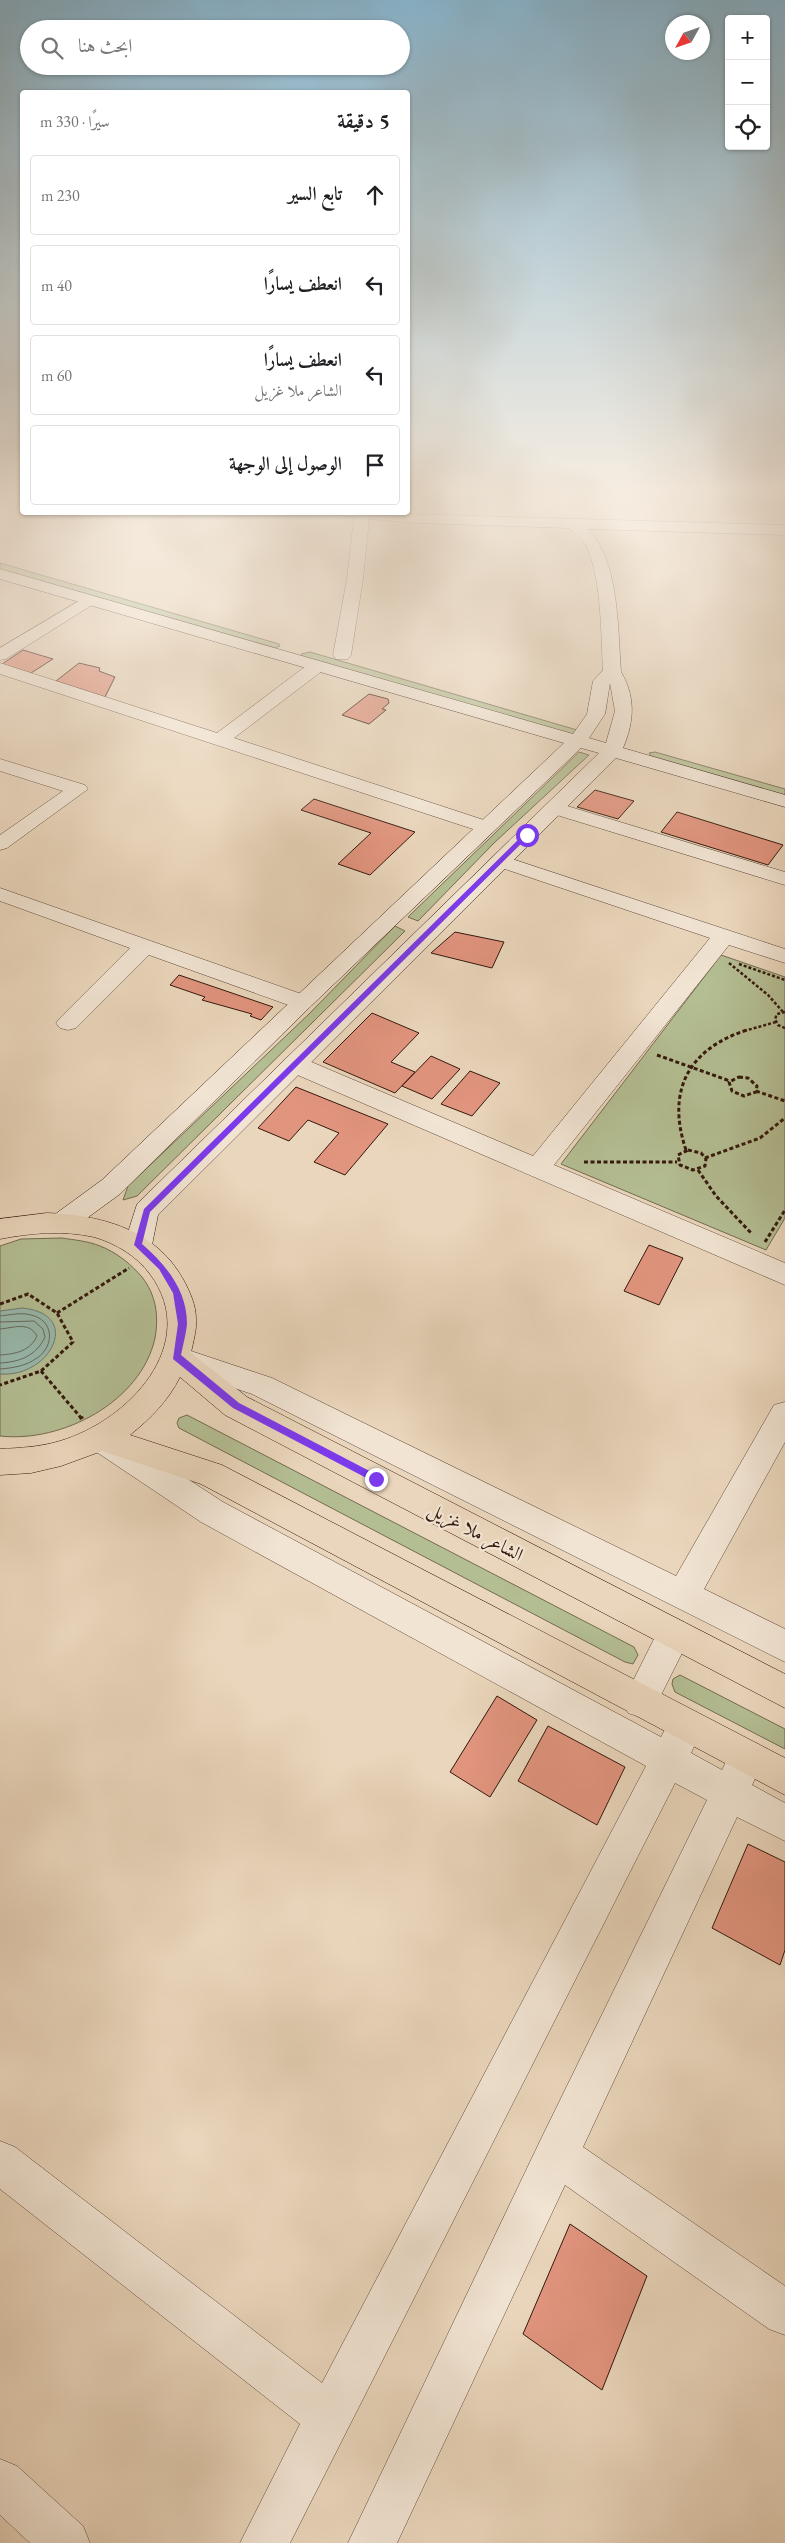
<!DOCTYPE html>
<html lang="ar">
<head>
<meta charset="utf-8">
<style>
	:root { --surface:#fff; --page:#f6f6f6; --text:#202124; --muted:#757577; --line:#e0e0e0 }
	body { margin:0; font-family:"EB Garamond",Amiri,serif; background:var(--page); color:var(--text); direction:rtl }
	.controls { position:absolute; right:15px; top:15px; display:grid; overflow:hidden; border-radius:5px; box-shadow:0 1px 4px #0004 }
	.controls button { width:45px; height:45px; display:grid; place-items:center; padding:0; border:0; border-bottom:1px solid var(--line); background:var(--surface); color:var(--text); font:25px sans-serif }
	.compass { position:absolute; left:665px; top:15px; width:45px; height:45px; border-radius:50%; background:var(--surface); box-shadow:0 1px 4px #0004; rotate:230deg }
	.stop { position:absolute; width:15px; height:15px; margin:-11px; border:4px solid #7c3aed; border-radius:50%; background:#fff }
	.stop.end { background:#7c3aed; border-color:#fff; box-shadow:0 1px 5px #0008 }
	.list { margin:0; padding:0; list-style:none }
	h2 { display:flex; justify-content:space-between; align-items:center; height:65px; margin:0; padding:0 20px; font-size:21px }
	h2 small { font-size:16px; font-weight:400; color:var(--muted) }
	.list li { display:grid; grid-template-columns:32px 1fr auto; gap:15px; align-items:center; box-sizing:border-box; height:80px; margin:0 10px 10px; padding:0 10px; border:1px solid var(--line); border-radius:5px }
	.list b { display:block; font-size:19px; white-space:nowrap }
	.list p { margin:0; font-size:16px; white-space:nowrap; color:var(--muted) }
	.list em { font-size:16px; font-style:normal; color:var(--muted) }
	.icon { flex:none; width:28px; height:28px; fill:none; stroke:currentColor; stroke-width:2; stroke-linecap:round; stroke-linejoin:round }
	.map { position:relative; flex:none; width:785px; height:2543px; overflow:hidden; direction:ltr }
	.search { position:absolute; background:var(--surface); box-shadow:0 1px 4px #0004; left:20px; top:20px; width:390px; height:55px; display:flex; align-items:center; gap:12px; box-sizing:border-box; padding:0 18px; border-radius:28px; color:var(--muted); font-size:19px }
	.panel { position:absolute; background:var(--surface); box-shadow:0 1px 4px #0004; left:20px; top:90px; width:390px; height:425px; border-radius:5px; direction:rtl }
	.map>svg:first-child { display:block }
	.green { fill:#b4be93; stroke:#746b50 }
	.water { fill:#98b9ad; stroke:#70796d }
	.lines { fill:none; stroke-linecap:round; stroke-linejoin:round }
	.shore { stroke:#66685c; stroke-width:1 }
	.building { fill:#e1947e; stroke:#34180c }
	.minor-casing { stroke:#624838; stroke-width:1 }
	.secondary-casing { stroke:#34180c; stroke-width:1 }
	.primary-casing { stroke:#34180c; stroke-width:1 }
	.path-far2 { stroke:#34180c; stroke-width:2.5; stroke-dasharray:3 2; stroke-linecap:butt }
	.path-far1 { stroke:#34180c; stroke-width:3; stroke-dasharray:4 2.5; stroke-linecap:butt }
	.path { stroke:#34180c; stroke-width:4; stroke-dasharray:4.5 3; stroke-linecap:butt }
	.minor { fill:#f1e4d3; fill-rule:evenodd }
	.secondary { fill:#f1e4d3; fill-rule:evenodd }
	.primary { fill:#ead6bc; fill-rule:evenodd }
	.route { fill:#7c3aed }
	.labels { text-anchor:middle; stroke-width:4.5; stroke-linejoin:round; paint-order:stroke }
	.street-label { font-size:19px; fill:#34180c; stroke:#f1e4d3 }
</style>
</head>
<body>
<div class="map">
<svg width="785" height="2543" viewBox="0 0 785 2543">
	<rect width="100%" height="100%" fill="#ead6bc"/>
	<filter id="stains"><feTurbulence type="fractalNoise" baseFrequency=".004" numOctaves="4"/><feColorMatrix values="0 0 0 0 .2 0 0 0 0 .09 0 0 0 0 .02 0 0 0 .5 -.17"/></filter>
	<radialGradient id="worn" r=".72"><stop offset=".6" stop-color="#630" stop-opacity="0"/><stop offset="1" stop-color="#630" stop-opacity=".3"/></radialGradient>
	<g class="green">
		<polygon points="0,563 279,644 280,646 275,648 0,569"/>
		<polygon points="310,652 577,730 573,735 304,657 301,654"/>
		<polygon points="579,752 589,755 494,843 418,921 408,917"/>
		<polygon points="655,752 785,789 785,795 651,756 649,753"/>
		<polygon points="395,926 405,931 137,1196 123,1200 128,1186 309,1014"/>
		<polygon points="721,955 785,977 785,1218 766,1250 561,1164"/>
		<path d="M62,1238c12,2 26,3 38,8 16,6 31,18 42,31 14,18 17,39 13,61 -14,64 -93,105 -155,98v-190l21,-7z"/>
		<polygon points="187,1415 634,1647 638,1655 633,1664 625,1662 179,1428 177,1423 179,1418"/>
		<polygon points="680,1675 785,1729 785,1749 675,1692 672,1684 673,1679"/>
	</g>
	<path class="water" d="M22,1308c62,6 28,70 -22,66v-63z"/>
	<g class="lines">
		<g class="shore">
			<path d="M0,1316c10,-1 21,-4 31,-1 23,5 24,31 6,43 -11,8 -24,10 -37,11"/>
			<path d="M0,1322l34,-1 9,8 2,8c-9,19 -25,25 -45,26"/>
			<path d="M0,1329c13,-1 29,-8 37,7 -7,15 -21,18 -37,19"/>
		</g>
	</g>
	<g class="building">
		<polygon points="23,650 53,659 31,673 2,664"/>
		<polygon points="79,663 100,668 99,671 115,677 105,697 56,681"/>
		<polygon points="369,694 388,699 389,703 382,709 386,710 369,724 342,715"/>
		<polygon points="595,790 634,801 618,819 577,807"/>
		<polygon points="314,799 415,832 370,875 338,864 371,833 301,810"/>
		<polygon points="677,812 783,845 768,865 661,832"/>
		<polygon points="455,932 504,942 492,968 431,953"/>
		<polygon points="179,975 273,1007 261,1020 250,1016 252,1014 202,1000 205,997 170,985"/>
		<polygon points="372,1013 419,1033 391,1062 415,1072 395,1093 323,1062"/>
		<polygon points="431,1056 460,1069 432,1099 402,1086"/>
		<polygon points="470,1071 500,1083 472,1116 441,1104"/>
		<polygon points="296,1087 388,1124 345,1175 314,1162 339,1133 308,1120 289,1141 258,1128"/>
		<polygon points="649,1245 683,1258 659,1305 624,1291"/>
		<polygon points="497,1696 537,1720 490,1797 450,1772"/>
		<polygon points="548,1726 625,1767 597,1825 518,1781"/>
		<polygon points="748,1844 785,1862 785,1950 780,1965 712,1928"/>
		<polygon points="570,2224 647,2276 602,2390 523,2334"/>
	</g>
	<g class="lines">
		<defs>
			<g id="minor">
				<path d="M337,512l448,13v10l-198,-6c32,28 31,101 34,142l-3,4h-12l-3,-4c-2,-34 -1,-97 -18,-127 -4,-6 -11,-11 -16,-16l-152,-5 -48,-4 -6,60 -12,76 -3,4h-12l-3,-4 14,-76 7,-62 -15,-2z"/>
				<polygon points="89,595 97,600 95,603 6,659 0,660 0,648"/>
				<polygon points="316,662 322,663 325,667 322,671 234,738 493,823 496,827 493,831 479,831 0,674 0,663 217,733 310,663"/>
				<polygon points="0,759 85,785 88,789 7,848 0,850 0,835 63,791 0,771"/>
				<polygon points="554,802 785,872 785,885 547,812 544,808 547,804"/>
				<polygon points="500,855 785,949 785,963 729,945 554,1165 785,1263 785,1285 286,1070 282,1064 286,1058 294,1056 302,1058 533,1156 710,938 493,865 490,861 493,857"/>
				<polygon points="0,888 310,997 314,1002 310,1007 302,1009 294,1007 149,955 76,1028 68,1030 60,1028 56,1023 60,1018 130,948 0,901"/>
				<polygon points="176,1346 272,1378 676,1576 774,1405 785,1402 785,1442 704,1589 785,1629 785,1662 252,1394 166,1365 162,1357 166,1349"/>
				<polygon points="106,1429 117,1433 223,1502 661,1737 674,1713 686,1708 698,1713 704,1725 691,1753 722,1770 734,1745 747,1740 760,1745 765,1757 752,1785 785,1803 785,1841 737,1817 583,2147 785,2286 785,2335 769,2329 565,2185 397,2543 348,2543 541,2139 707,1800 675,1783 290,2543 240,2543 300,2424 0,2189 0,2141 15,2147 322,2383 646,1766 201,1522 95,1451 91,1442 95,1433"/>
				<polygon points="674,1619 686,1623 691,1634 686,1645 652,1713 640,1717 628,1713 623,1701 662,1623"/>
				<polygon points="0,2459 17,2466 83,2526 90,2543 30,2543 0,2515"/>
			</g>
			<path id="secondary" d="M0,569l573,165 14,-20 6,-33 13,-14h12c18,27 17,53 5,81l162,47v12l-169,-49 -458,457 -6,30 -4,7 -10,3 -10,-3 -4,-7 13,-41 462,-451 -18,-5 -271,259 -190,187 -48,35 -9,3 -9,-3 -4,-7 4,-7 48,-35 462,-437 -564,-164zM610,683l5,28 -9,32 -17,-5 16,-24z"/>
			<path id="primary" d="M47,1213c54,2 108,16 136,66 7,13 13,26 13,40 1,11 -3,23 -5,34l56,44 538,277v34l-560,-293 -45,-38c-12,24 -29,41 -50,58l92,30 563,293v37l-584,-311 -99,-33 -41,15 -30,7 -31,2v-26c20,-1 40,-2 60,-8 68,-20 142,-97 90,-167 -13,-18 -35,-31 -56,-37 -31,-7 -63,-4 -94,2v-20z"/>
		</defs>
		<use href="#minor" class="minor-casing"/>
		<use href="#secondary" class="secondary-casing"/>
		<use href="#primary" class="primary-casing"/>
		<g class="path-far2">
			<polyline points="729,963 768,995 783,1012"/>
			<polyline points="739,964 785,980"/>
			<polyline points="785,1012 777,1014 775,1019 778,1025 785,1028"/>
			<polyline points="744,1031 776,1022"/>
		</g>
		<g class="path-far1">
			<polyline points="657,1055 730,1081"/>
			<polygon points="739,1077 748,1078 757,1086 756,1092 744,1096 732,1091 729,1082"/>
			<polyline points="756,1091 785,1101"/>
			<path d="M686,1150c-20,-59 2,-101 61,-120"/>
			<polygon points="688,1150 701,1153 706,1159 705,1166 693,1170 680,1165 678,1155"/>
			<polyline points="705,1158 760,1138 785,1118"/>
			<polyline points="584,1162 677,1162"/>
			<polyline points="698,1170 716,1196 752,1234"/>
			<polyline points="765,1242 785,1210"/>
			<polyline points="0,1304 28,1294 57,1313 73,1342 41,1371 0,1385"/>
			<polyline points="57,1313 129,1268"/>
			<polyline points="41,1371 82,1419"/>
		</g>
		<polyline class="path" points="81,1417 82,1419"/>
		<use href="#minor" class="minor"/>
		<use href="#secondary" class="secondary"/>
		<use href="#primary" class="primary"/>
	</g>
	<linearGradient id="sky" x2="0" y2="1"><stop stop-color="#88b6d0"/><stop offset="0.58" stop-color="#f6ede1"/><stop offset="1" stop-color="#f6ede1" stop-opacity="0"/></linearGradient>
	<rect width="785" height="844" fill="url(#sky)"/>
	<path class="route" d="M525,833l5,2 -380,377 -8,32c24,21 45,46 45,80 -1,10 -4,21 -6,31l58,48 140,73 2,3 -5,4 -143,-75 -60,-49 5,-35 -5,-31 -14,-24 -25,-24 10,-36z"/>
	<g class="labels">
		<g class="street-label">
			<text transform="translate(476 1531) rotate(28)" y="7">الشاعر ملا غزيل</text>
		</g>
	</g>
	<rect width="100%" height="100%" filter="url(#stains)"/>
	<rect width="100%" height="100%" fill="url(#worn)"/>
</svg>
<div class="controls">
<button>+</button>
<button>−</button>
<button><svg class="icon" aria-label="locate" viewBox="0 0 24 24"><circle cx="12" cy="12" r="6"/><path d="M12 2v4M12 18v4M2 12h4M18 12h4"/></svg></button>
</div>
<svg class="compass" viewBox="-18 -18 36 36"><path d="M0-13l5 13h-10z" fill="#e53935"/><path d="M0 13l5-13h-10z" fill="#757577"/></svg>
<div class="stop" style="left:527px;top:835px"></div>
<div class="stop end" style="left:376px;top:1479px"></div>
<div class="search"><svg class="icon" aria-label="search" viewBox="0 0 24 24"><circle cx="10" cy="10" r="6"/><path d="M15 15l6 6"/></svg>ابحث هنا</div>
<section class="panel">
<h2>5 دقيقة<small>سيرًا · 330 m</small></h2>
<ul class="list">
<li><svg class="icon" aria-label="ahead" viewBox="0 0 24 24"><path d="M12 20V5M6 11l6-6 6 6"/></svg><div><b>تابع السير</b></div><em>230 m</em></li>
<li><svg class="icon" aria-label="left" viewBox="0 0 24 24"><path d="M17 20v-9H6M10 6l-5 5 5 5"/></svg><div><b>انعطف يسارًا</b></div><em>40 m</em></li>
<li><svg class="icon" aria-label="left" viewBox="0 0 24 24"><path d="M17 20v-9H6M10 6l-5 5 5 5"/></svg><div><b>انعطف يسارًا</b><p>الشاعر ملا غزيل</p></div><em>60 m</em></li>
<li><svg class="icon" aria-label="arrive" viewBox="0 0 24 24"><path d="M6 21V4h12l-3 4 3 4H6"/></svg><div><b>الوصول إلى الوجهة</b></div></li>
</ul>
</section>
</div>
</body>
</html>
